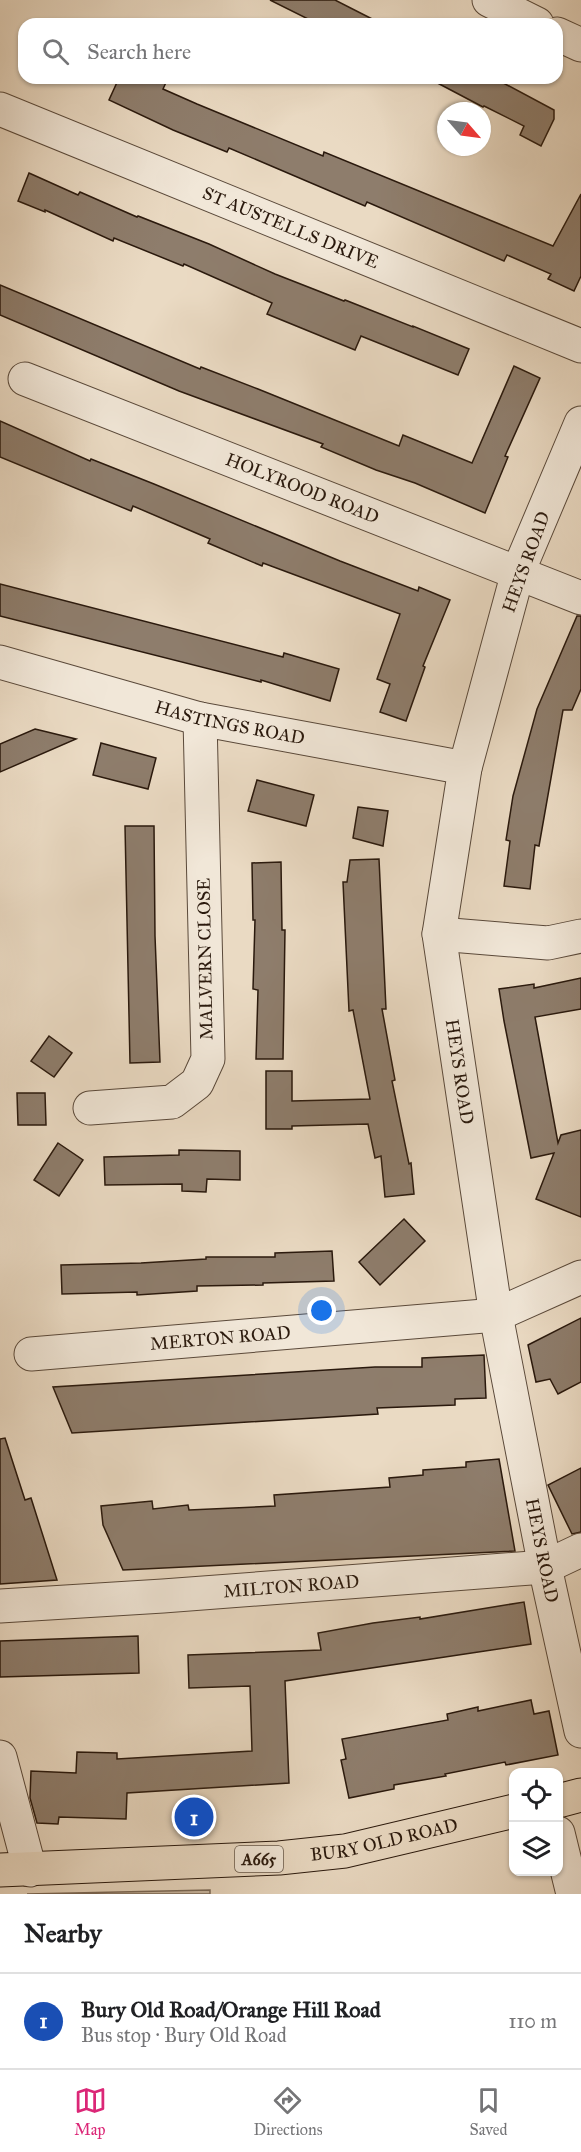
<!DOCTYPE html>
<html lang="en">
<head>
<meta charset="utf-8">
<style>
	:root { --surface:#fff; --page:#f2f2f2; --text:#202124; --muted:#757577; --line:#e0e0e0; --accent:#db2777 }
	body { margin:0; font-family:"IM FELL Great Primer",serif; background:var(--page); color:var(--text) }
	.controls { position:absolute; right:18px; bottom:18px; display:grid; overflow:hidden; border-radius:12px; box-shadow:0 2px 4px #0004 }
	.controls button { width:54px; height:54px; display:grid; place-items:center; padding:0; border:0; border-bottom:2px solid var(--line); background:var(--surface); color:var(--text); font:30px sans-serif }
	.compass { position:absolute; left:437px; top:102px; width:54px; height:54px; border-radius:50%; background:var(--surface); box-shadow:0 2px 4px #0004; rotate:118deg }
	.you { position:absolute; left:322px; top:1311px; width:21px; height:21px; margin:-15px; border:4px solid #fff; border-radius:50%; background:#1a73e8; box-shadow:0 0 0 9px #1a73e833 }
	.badge { display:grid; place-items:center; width:39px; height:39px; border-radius:50%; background:var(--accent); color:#fff; font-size:20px; font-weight:700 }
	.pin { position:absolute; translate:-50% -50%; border:3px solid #fff; box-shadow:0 2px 6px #0006 }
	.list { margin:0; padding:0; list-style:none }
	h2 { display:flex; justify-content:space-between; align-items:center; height:78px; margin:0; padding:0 24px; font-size:26px }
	h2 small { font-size:20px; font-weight:400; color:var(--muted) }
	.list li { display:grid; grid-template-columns:39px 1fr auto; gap:18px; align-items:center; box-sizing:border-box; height:96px; padding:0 24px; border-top:2px solid var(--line) }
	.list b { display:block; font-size:22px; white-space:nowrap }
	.list p { margin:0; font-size:20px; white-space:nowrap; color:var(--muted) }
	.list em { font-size:20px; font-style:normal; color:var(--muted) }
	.icon { flex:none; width:33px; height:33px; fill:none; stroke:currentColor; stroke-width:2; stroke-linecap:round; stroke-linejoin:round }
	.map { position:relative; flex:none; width:581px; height:1894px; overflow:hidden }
	.search { position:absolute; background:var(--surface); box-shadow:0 2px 4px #0004; left:18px; right:18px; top:18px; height:66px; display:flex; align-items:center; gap:15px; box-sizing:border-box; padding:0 21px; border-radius:18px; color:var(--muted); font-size:22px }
	.sheet { height:174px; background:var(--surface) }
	nav { display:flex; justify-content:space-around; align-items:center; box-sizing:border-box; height:84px; border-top:2px solid var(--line); background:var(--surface); font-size:16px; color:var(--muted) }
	nav a { display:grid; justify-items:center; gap:3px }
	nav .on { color:var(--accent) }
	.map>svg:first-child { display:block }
	.green { fill:#c9b9a4; stroke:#7a6958; stroke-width:1.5 }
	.building { fill:#8e7d6c; stroke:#2a190d; stroke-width:1.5 }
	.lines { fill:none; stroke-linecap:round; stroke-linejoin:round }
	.minor-casing { stroke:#5a493a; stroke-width:35 }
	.major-casing { stroke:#2a190d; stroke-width:35 }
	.minor { stroke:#f1e7d8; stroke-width:33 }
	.major { stroke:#eadac3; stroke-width:33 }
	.labels { text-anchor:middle; stroke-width:6; stroke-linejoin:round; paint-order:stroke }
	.shield { fill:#f1e7d8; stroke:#66574a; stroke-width:1.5 }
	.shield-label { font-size:16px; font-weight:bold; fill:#2a190d }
	.street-label { font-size:18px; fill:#2a190d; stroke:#f1e7d8 }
</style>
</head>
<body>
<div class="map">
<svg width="581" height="1894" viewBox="0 0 581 1894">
	<rect width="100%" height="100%" fill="#eadac3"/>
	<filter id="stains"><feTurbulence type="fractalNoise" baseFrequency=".00333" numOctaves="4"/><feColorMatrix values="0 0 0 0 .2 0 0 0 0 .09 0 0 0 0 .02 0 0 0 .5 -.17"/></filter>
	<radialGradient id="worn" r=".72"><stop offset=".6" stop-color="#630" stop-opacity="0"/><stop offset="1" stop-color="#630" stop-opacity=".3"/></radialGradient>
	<polygon class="green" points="210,1890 210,1894 27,1894"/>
	<g class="building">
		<polygon points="270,0 335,0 382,24 318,24"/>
		<polygon points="119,78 168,78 163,89 197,104 323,156 324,152 553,246 581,194 581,276 574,291 548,279 551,274 507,255 504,261 367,202 365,206 229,148 227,152 173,130 109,100"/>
		<polygon points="428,78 494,78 554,110 554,119 541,146 520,135 524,126 484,106 483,107"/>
		<polygon points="29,173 78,195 80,192 137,217 138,216 209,244 275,274 344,301 345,300 413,327 413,326 469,349 458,375 361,336 355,350 267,314 272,303 184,264 183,266 114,238 113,241 45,210 45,212 18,201"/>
		<polygon points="0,285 200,369 201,367 258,389 399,446 403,435 472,463 514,366 540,378 505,456 508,457 485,513 415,483 376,470 321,447 323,444 179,391 0,315"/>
		<polygon points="0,421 90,461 91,459 154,484 340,561 418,591 419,587 450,600 423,666 425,667 406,721 380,712 390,684 377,679 400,614 263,563 262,566 208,543 210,539 133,506 131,511 0,457"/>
		<polygon points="0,584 283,657 284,653 339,669 330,701 261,680 261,682 0,616"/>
		<polygon points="577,616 581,616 581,689 572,710 563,710 539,846 535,845 530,889 504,886 510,841 506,840 513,796 537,709"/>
		<polygon points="35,729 76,739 0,772 0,744"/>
		<polygon points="101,743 156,758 148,789 93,775"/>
		<polygon points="257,780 314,795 306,826 248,811"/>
		<polygon points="358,807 388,811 383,846 353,838"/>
		<polygon points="125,826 154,826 155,936 160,1062 130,1063"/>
		<polygon points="379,859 386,1009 382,1009 395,1080 392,1081 409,1164 411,1163 414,1194 385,1197 381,1156 375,1158 368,1124 292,1126 292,1129 266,1129 266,1071 292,1071 292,1101 370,1099 353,1010 349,1011 343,882 347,882 350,860"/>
		<polygon points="281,862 282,930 285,930 283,1059 256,1059 258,990 253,989 255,920 253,920 252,863"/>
		<polygon points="581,978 581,1009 535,1017 558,1143 561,1135 581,1130 581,1217 536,1199 554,1153 531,1158 504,1021 499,989 534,984 534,988"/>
		<polygon points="49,1036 72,1053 54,1077 31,1061"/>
		<polygon points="17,1093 45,1093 46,1125 18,1125"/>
		<polygon points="58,1143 83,1160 59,1196 34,1180"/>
		<polygon points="179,1150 240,1151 240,1180 207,1179 206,1192 182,1191 182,1184 105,1185 104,1157 179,1155"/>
		<polygon points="404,1219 425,1241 380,1285 359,1262"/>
		<polygon points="332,1251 334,1281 263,1283 263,1285 197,1286 197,1291 137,1295 137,1292 62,1294 61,1265 141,1263 206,1259 206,1257 275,1257 275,1253"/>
		<polygon points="581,1318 581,1382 558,1394 550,1379 536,1382 528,1345"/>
		<polygon points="484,1355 486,1398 455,1399 455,1405 377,1408 378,1414 72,1433 53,1387 375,1367 422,1367 422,1358"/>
		<polygon points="5,1438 25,1500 31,1498 57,1580 0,1584 0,1439"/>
		<polygon points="499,1459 515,1551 123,1570 103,1525 101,1506 152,1501 153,1509 188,1505 189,1510 275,1506 274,1495 390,1487 389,1478 423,1475 423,1470 466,1467 466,1462"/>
		<polygon points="581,1468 581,1532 572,1534 548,1485"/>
		<polygon points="524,1602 531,1644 285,1681 289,1783 127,1793 126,1819 59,1817 58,1824 37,1823 30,1798 31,1771 76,1773 77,1752 117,1753 117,1759 252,1751 250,1686 189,1688 188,1655 321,1650 318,1633 373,1623 420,1617 420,1619"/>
		<polygon points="138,1636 139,1673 0,1677 0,1641"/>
		<polygon points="531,1700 534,1714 549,1711 558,1755 506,1765 505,1762 445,1774 446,1776 394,1785 394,1789 349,1798 341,1760 346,1759 342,1739 448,1720 447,1714 478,1707 478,1711"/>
	</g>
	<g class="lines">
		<defs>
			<g id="minor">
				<polyline points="489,0 537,24"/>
				<polyline points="557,34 581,45"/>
				<path id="s1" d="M0,109l581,237"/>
				<path id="s2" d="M25,379l556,219"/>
				<path id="s3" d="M581,423l-63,149 -53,196 -26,166 57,381 49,252 36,164"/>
				<path id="s4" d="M0,662l200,57 265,49"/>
				<polyline points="439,934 548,943 581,936"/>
				<polyline points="90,1108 172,1102 197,1083 208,1059 200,719"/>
				<path id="s5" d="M31,1354l465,-39 85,-38"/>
				<path id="s6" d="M0,1606l163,-10 382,-29 36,-17"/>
				<polyline points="0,1757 30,1870"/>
				<polyline points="558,1833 573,1894"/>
			</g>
			<g id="major">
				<polyline points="558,1801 581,1795"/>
				<path id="s7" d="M0,1870l279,-12 66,-7 169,-40"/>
			</g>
		</defs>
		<use href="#minor" class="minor-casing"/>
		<use href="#major" class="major-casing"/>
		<use href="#minor" class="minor"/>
		<use href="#major" class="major"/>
	</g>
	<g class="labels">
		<rect class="shield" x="235" y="1846" width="48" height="26" rx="4.5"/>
		<g class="shield-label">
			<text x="259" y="1865">A665</text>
		</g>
		<g class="street-label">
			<text dy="6" stroke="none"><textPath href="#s1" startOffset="314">ST AUSTELLS DRIVE</textPath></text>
			<text dy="6" stroke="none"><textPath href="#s2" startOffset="298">HOLYROOD ROAD</textPath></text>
			<text transform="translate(526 562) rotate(-70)" y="6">HEYS ROAD</text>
			<text dy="6" stroke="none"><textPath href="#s4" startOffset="238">HASTINGS ROAD</textPath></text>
			<text transform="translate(205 959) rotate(-91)" y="6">MALVERN CLOSE</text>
			<text dy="6" stroke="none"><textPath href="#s3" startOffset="672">HEYS ROAD</textPath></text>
			<text dy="6" stroke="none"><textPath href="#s5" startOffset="190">MERTON ROAD</textPath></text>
			<text dy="6" stroke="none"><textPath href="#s3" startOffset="1158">HEYS ROAD</textPath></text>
			<text dy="6" stroke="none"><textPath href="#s6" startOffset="292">MILTON ROAD</textPath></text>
			<text dy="6" stroke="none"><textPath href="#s7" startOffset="386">BURY OLD ROAD</textPath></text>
		</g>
	</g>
	<rect width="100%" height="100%" filter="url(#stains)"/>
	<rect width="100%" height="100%" fill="url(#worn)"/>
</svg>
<div class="controls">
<button><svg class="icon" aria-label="locate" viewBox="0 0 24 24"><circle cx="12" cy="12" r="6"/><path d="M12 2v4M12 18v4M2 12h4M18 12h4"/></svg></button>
<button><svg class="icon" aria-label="layers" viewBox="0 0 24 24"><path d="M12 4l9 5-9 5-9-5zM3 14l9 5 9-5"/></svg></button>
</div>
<svg class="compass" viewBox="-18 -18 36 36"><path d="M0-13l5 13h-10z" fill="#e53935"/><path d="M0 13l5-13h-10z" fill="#757577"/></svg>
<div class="you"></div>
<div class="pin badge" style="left:194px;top:1817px;background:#1a4fb4">1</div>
<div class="search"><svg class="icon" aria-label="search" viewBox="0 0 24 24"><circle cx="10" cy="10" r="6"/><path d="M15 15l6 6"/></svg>Search here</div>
</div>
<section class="sheet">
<h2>Nearby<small></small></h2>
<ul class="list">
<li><span class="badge" style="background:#1a4fb4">1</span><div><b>Bury Old Road/Orange Hill Road</b><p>Bus stop · Bury Old Road</p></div><em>110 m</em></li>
</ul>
</section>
<nav>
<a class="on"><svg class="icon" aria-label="map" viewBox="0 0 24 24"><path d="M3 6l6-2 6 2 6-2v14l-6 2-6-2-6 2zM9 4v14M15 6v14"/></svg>Map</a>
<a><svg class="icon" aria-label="directions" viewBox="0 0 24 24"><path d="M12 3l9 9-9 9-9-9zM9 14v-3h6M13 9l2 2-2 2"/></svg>Directions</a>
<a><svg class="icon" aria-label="saved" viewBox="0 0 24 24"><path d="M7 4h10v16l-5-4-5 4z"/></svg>Saved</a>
</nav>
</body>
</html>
